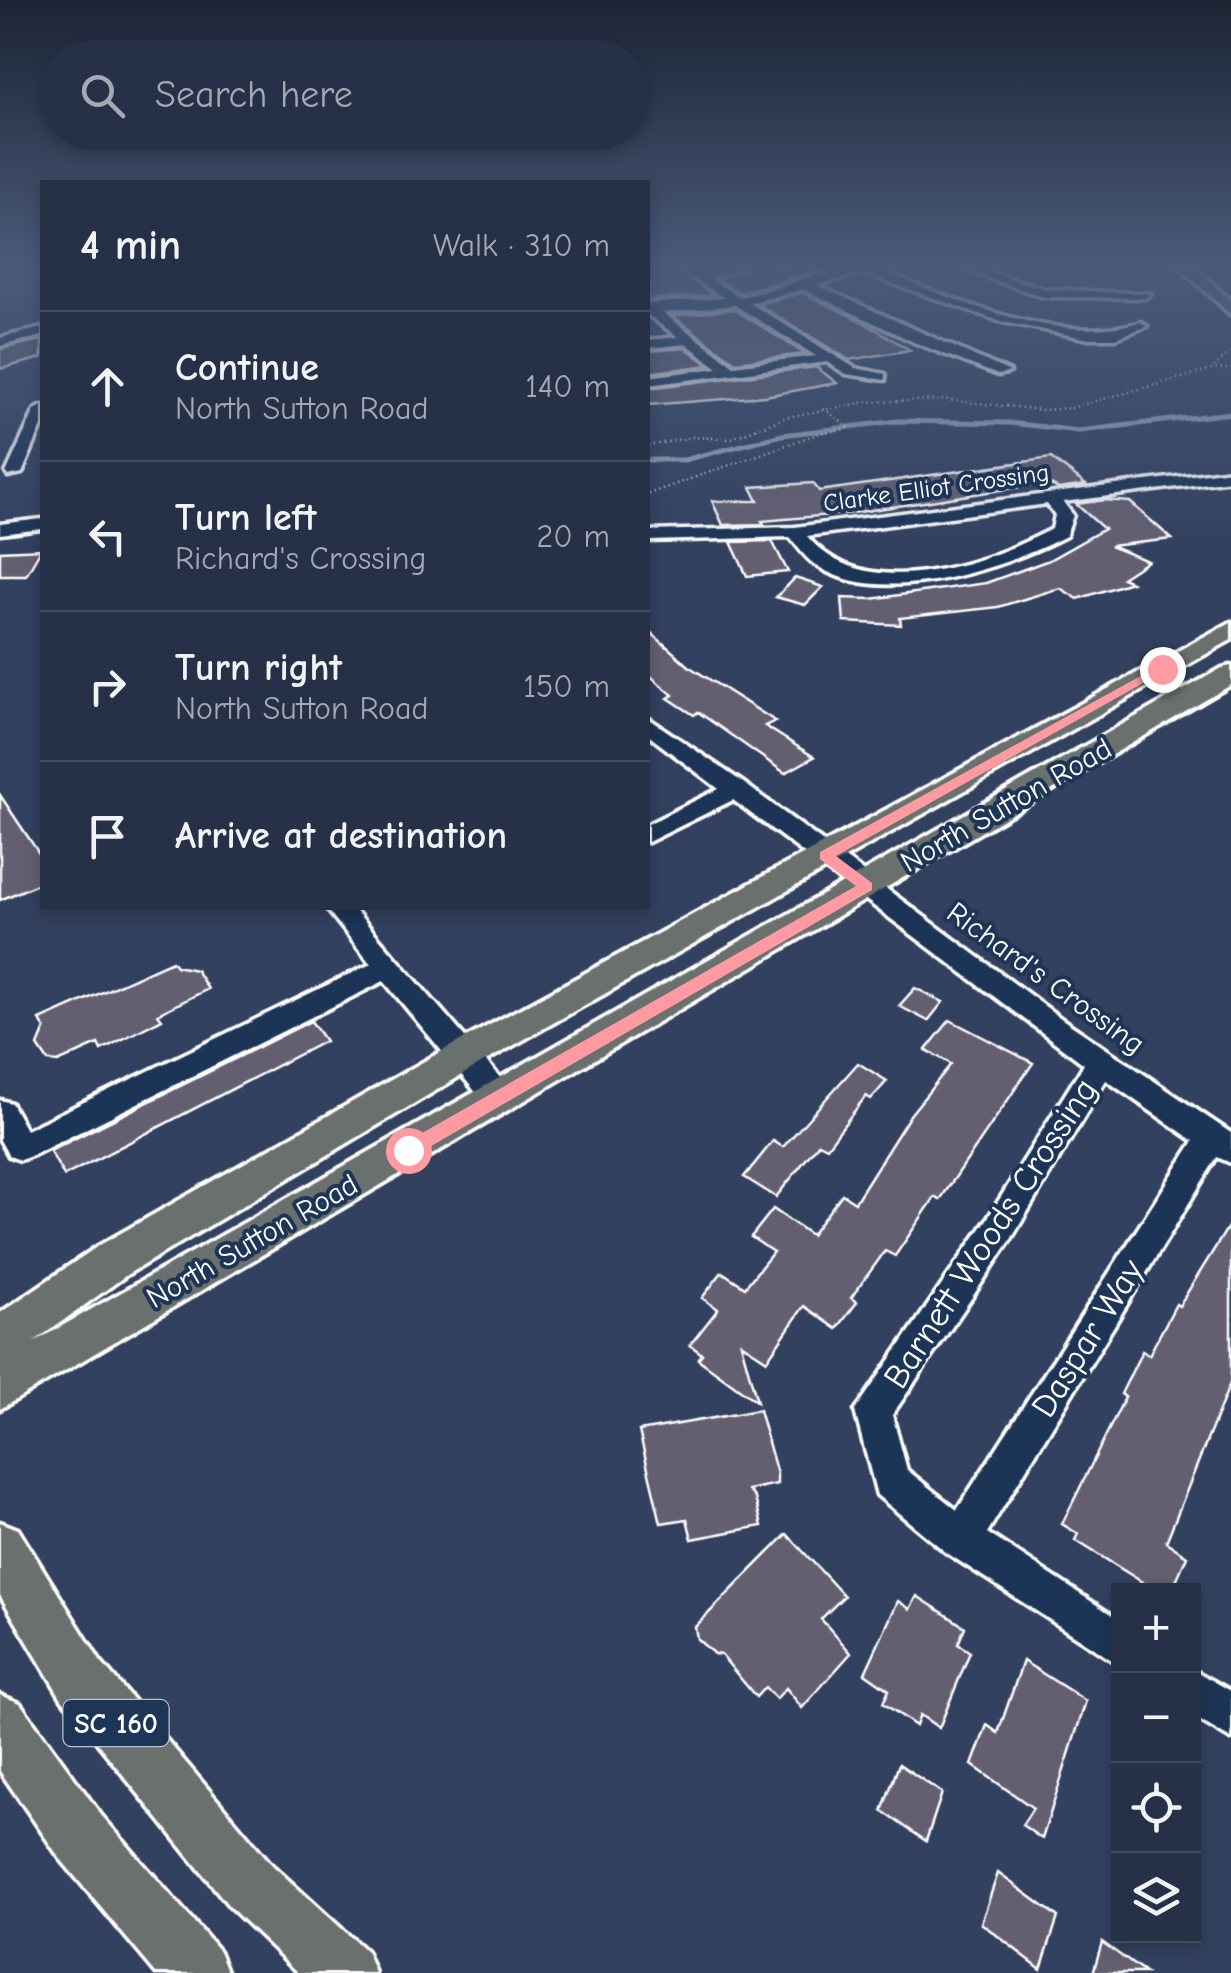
<!DOCTYPE html>
<html lang="en">
<head>
<meta charset="utf-8">
<style>
	:root { --surface:#263147; --page:#323d52; --text:#f1f3f6; --muted:#a4a9b4; --line:#424c60 }
	body { margin:0; font-family:"Comic Neue",sans-serif; background:var(--page); color:var(--text) }
	.controls { position:absolute; right:30px; bottom:30px; display:grid; overflow:hidden; border-radius:0px; box-shadow:0 5px 15px #0003 }
	.controls button { width:90px; height:90px; display:grid; place-items:center; padding:0; border:0; border-bottom:2px solid var(--line); background:var(--surface); color:var(--text); font:50px sans-serif }
	.stop { position:absolute; width:30px; height:30px; margin:-22px; border:8px solid #ff9aa2; border-radius:50%; background:#fff }
	.stop.end { background:#ff9aa2; border-color:#fff; box-shadow:0 2px 10px #0008 }
	.list { margin:0; padding:0; list-style:none }
	h2 { display:flex; justify-content:space-between; align-items:center; height:130px; margin:0; padding:0 40px; font-size:42px }
	h2 small { font-size:32px; font-weight:400; color:var(--muted) }
	.list li { display:grid; grid-template-columns:65px 1fr auto; gap:30px; align-items:center; box-sizing:border-box; height:150px; padding:0 40px; border-top:2px solid var(--line) }
	.list b { display:block; font-size:38px; white-space:nowrap }
	.list p { margin:0; font-size:32px; white-space:nowrap; color:var(--muted) }
	.list em { font-size:32px; font-style:normal; color:var(--muted) }
	.icon { flex:none; width:55px; height:55px; fill:none; stroke:currentColor; stroke-width:2; stroke-linecap:round; stroke-linejoin:round }
	.map { position:relative; flex:none; width:1231px; height:1973px; overflow:hidden }
	.search { position:absolute; background:var(--surface); box-shadow:0 5px 15px #0003; left:40px; top:40px; width:610px; height:110px; display:flex; align-items:center; gap:25px; box-sizing:border-box; padding:0 35px; border-radius:55px; color:var(--muted); font-size:38px }
	.panel { position:absolute; background:var(--surface); box-shadow:0 5px 15px #0003; left:40px; top:180px; width:610px; height:730px; border-radius:0px }
	.map>svg:first-child { display:block }
	.lines { fill:none; stroke-linecap:round; stroke-linejoin:round }
	.stream-far1 { stroke:#90a7bb; stroke-width:4 }
	.stream { stroke:#90a7bb; stroke-width:5 }
	.building { fill:#635e71; stroke:#fff; stroke-width:2.5 }
	.minor-casing { stroke:#fff; stroke-width:7 }
	.major-casing { stroke:#fff; stroke-width:7 }
	.path { stroke:#fff; stroke-width:2.5; stroke-dasharray:1 4; stroke-linecap:butt }
	.minor { fill:#1d3557; fill-rule:evenodd }
	.major { fill:#6b706d; fill-rule:evenodd }
	.route { fill:#ff9aa2 }
	.labels { text-anchor:middle; stroke-width:8; stroke-linejoin:round; paint-order:stroke }
	.far-street-label { font-size:25px; fill:#fff; stroke:#1d3557 }
	.shield { fill:#1d3557; stroke:#bbc2cd; stroke-width:2.5 }
	.shield-label { font-size:28px; font-weight:bold; fill:#fff }
	.street-label { font-size:30px; fill:#fff; stroke:#1d3557 }
	.near-street-label { font-size:35px; fill:#fff; stroke:#1d3557 }
</style>
</head>
<body>
<div class="map">
<svg width="1231" height="1973" viewBox="0 0 1231 1973">
	<rect width="100%" height="100%" fill="#32415f"/>
	<filter id="ink" filterUnits="userSpaceOnUse"><feTurbulence type="fractalNoise" baseFrequency=".01" numOctaves="2"/><feDisplacementMap in="SourceGraphic" scale="20" xChannelSelector="R" yChannelSelector="G"/><feConvolveMatrix kernelMatrix="1 2 1 2 8 2 1 2 1" color-interpolation-filters="sRGB"/></filter>
	<g filter="url(#ink)">
		<g class="lines">
			<polyline class="stream-far1" points="1227,414 1231,413"/>
			<polyline class="stream" points="648,460 684,460 782,435 898,421 1010,423 1079,431 1231,413"/>
		</g>
		<g class="building">
			<polygon points="648,268 674,268 713,295 648,300"/>
			<polygon points="748,268 820,268 820,270 740,293 717,279"/>
			<polygon points="803,293 863,322 910,350 849,360 758,304"/>
			<polygon points="734,309 805,354 735,362 673,316"/>
			<polygon points="42,340 42,358 0,369 0,349"/>
			<polygon points="686,348 709,365 648,373 648,351"/>
			<polygon points="816,367 837,383 765,396 648,405 648,388"/>
			<polygon points="1051,458 1086,485 1059,489 1046,483 853,513 762,521 764,524 723,525 712,501 758,501 751,487 813,483 819,491"/>
			<polygon points="1105,500 1130,502 1172,539 1110,546 1148,561 1122,578 1131,582 1078,599 1060,588 998,607 900,618 901,625 844,622 842,598 871,599 986,583 1049,560 1104,529 1076,504"/>
			<polygon points="772,541 788,572 747,576 731,542"/>
			<polygon points="41,549 26,575 0,575 0,551"/>
			<polygon points="795,578 823,587 805,605 776,597"/>
			<polygon points="648,630 690,667 775,721 765,726 814,757 785,773 698,712 694,715 668,698 673,695 648,674"/>
			<polygon points="0,795 42,858 42,882 0,900"/>
			<polygon points="172,961 176,966 196,970 208,989 158,1014 162,1019 101,1050 98,1044 58,1062 48,1061 38,1046 45,1029 40,1020"/>
			<polygon points="915,988 943,1002 928,1021 899,1006"/>
			<polygon points="950,1020 1033,1063 940,1200 935,1197 895,1256 885,1251 851,1298 857,1302 837,1329 804,1306 767,1360 741,1343 757,1402 698,1359 702,1354 690,1345 718,1309 702,1298 722,1272 745,1287 773,1252 751,1237 773,1209 811,1235 842,1194 855,1202 910,1115 951,1064 926,1050"/>
			<polygon points="311,1021 325,1041 64,1176 50,1151"/>
			<polygon points="858,1063 887,1081 871,1099 866,1096 827,1147 819,1143 776,1197 744,1177 773,1141 783,1147"/>
			<polygon points="1231,1222 1231,1381 1166,1542 1187,1556 1172,1590 1155,1590 1075,1540 1078,1534 1062,1524 1125,1397 1121,1394 1142,1351 1149,1355 1176,1304 1179,1306"/>
			<polygon points="759,1410 777,1474 777,1484 748,1490 755,1498 762,1526 692,1539 687,1519 661,1523 639,1431"/>
			<polygon points="787,1534 844,1596 821,1619 851,1653 802,1708 786,1688 776,1699 765,1687 756,1697 721,1655 714,1654 697,1639 695,1627"/>
			<polygon points="917,1596 965,1627 958,1644 970,1652 939,1728 920,1715 916,1726 883,1703 889,1690 865,1673 898,1601 910,1609"/>
			<polygon points="1023,1661 1086,1701 1042,1839 1022,1825 1033,1808 972,1765 987,1725 998,1733"/>
			<polygon points="899,1764 942,1793 926,1841 882,1811"/>
			<polygon points="998,1873 1058,1917 1041,1969 981,1923"/>
			<polygon points="1102,1942 1145,1973 1093,1973"/>
		</g>
		<g class="lines">
			<defs>
				<g id="minor">
					<path d="M678,268l21,4 46,-4 -37,10 31,19c39,-5 98,-37 135,-28 17,4 34,13 50,19 69,26 145,54 217,34l6,4 -31,12h-32l-85,-17 -136,-48 -47,12 194,87 -12,3 -82,-32 -113,-54 -54,14 106,65 30,6v6l-39,-6 -19,-12 -179,23v-8l70,-9 -31,-24 -39,4v-8l30,-3 -30,-22v-11l76,-6zM735,305l81,51 -82,10 -71,-53z"/>
					<polygon points="959,268 978,268 1045,289 1151,294 1145,298 1044,297"/>
					<polygon points="42,328 42,336 0,346 0,338"/>
					<polygon points="42,406 42,426 22,473 8,476 6,473 35,410"/>
					<path d="M1231,470v10l-168,22 10,13 -7,21c-62,32 -184,73 -249,30 -11,-7 -19,-19 -27,-29l-142,4v-10l147,-4zM1047,504l8,11 -3,14c-67,35 -188,77 -245,7z"/>
					<polygon points="42,519 42,529 0,534 0,524"/>
					<path d="M648,718l97,66 317,235 169,114v30l-14,-6 -230,376 131,86v45l-171,-111 -70,-58 -22,-84 131,-190 98,-157 -351,-264 -85,42v-18l71,-35 -71,-54zM1106,1080l88,61 -237,369 -50,-40 -15,-55 118,-174z"/>
					<polygon points="326,908 353,908 510,1089 514,1098 510,1107 499,1110 488,1107 384,981 31,1156 20,1160 9,1156 0,1140 0,1100 11,1103 26,1130 371,964"/>
					<polygon points="1194,1670 1231,1691 1231,1739 1194,1717"/>
				</g>
				<g id="major">
					<polygon points="1180,268 1196,268 1231,301 1231,315"/>
					<polygon points="1231,622 1231,640 477,1066 128,1274 32,1343 1222,668 1231,666 1231,685 0,1409 0,1313 98,1246 451,1046"/>
					<polygon points="0,1522 18,1529 100,1661 272,1865 366,1951 375,1973 299,1973 230,1907 62,1699 0,1595"/>
					<polygon points="0,1695 20,1703 101,1815 219,1951 228,1973 156,1973 59,1857 0,1771"/>
				</g>
			</defs>
			<use href="#minor" class="minor-casing"/>
			<use href="#major" class="major-casing"/>
			<g class="path">
				<polyline points="1214,367 1231,352"/>
				<polyline points="824,409 850,428"/>
				<polyline points="648,446 692,437 729,439 787,417 866,402 947,400 1043,410 1070,408 1214,369 1231,369"/>
				<polyline points="648,494 820,433 850,428"/>
			</g>
			<use href="#minor" class="minor"/>
			<use href="#major" class="major"/>
		</g>
	</g>
	<linearGradient id="sky" x2="0" y2="1"><stop stop-color="#1c2434"/><stop offset="0.49" stop-color="#495a7a"/><stop offset="1" stop-color="#495a7a" stop-opacity="0"/></linearGradient>
	<rect width="1231" height="545" fill="url(#sky)"/>
	<polygon class="route" points="1157,667 1168,669 836,856 872,883 872,890 414,1156 401,1156 401,1145 856,886 820,859 820,852"/>
	<g class="labels">
		<g class="far-street-label">
			<text transform="translate(936 487) rotate(-8)" y="9">Clarke Elliot Crossing</text>
		</g>
		<rect class="shield" x="63.5" y="1700" width="105" height="46" rx="8"/>
		<g class="shield-label">
			<text x="116" y="1733">SC 160</text>
		</g>
		<g class="street-label">
			<text transform="translate(1006 805) rotate(-30)" y="10">North Sutton Road</text>
			<text transform="translate(1046 978) rotate(36)" y="10">Richard's Crossing</text>
			<text transform="translate(252 1241) rotate(-30)" y="10">North Sutton Road</text>
		</g>
		<g class="near-street-label">
			<text transform="translate(990 1233) rotate(-57)" y="12">Barnett Woods Crossing</text>
			<text transform="translate(1087 1338) rotate(-58)" y="12">Daspar Way</text>
		</g>
	</g>
</svg>
<div class="controls">
<button>+</button>
<button>−</button>
<button><svg class="icon" aria-label="locate" viewBox="0 0 24 24"><circle cx="12" cy="12" r="6"/><path d="M12 2v4M12 18v4M2 12h4M18 12h4"/></svg></button>
<button><svg class="icon" aria-label="layers" viewBox="0 0 24 24"><path d="M12 4l9 5-9 5-9-5zM3 14l9 5 9-5"/></svg></button>
</div>
<div class="stop" style="left:408px;top:1150px"></div>
<div class="stop end" style="left:1162px;top:669px"></div>
<div class="search"><svg class="icon" aria-label="search" viewBox="0 0 24 24"><circle cx="10" cy="10" r="6"/><path d="M15 15l6 6"/></svg>Search here</div>
<section class="panel">
<h2>4 min<small>Walk · 310 m</small></h2>
<ul class="list">
<li><svg class="icon" aria-label="ahead" viewBox="0 0 24 24"><path d="M12 20V5M6 11l6-6 6 6"/></svg><div><b>Continue</b><p>North Sutton Road</p></div><em>140 m</em></li>
<li><svg class="icon" aria-label="left" viewBox="0 0 24 24"><path d="M17 20v-9H6M10 6l-5 5 5 5"/></svg><div><b>Turn left</b><p>Richard's Crossing</p></div><em>20 m</em></li>
<li><svg class="icon" aria-label="right" viewBox="0 0 24 24"><path d="M7 20v-9h11M14 6l5 5-5 5"/></svg><div><b>Turn right</b><p>North Sutton Road</p></div><em>150 m</em></li>
<li><svg class="icon" aria-label="arrive" viewBox="0 0 24 24"><path d="M6 21V4h12l-3 4 3 4H6"/></svg><div><b>Arrive at destination</b></div></li>
</ul>
</section>
</div>
</body>
</html>
